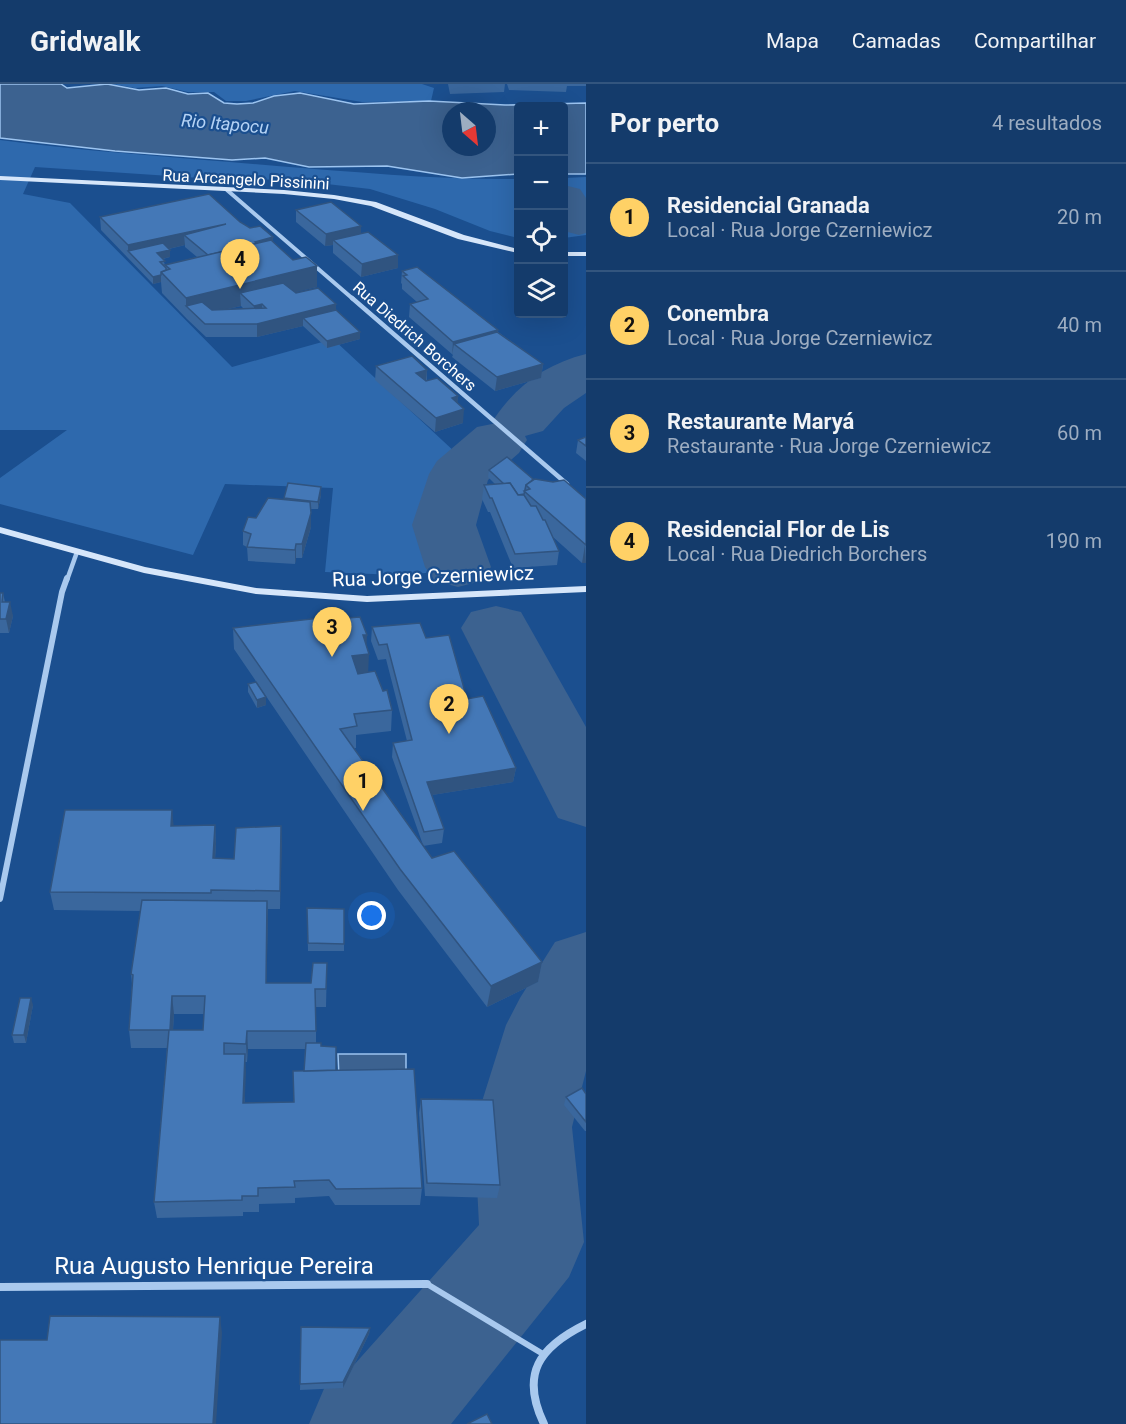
<!DOCTYPE html>
<html lang="pt">
<head>
<meta charset="utf-8">
<style>
	:root { --surface:#143b6b; --page:#214673; --text:#f1f3f6; --muted:#9dadc1; --line:#33557e; --accent:#ffd166 }
	body { margin:0; font-family:Roboto,sans-serif; background:var(--page); color:var(--text) }
	.controls { position:absolute; right:18px; top:18px; display:grid; overflow:hidden; border-radius:6px; box-shadow:0 6px 24px #0002 }
	.controls button { width:54px; height:54px; display:grid; place-items:center; padding:0; border:0; border-bottom:2px solid var(--line); background:var(--surface); color:var(--text); font:30px sans-serif }
	.compass { position:absolute; left:442px; top:18px; width:54px; height:54px; border-radius:50%; background:var(--surface); box-shadow:0 6px 24px #0002; rotate:152deg }
	.you { position:absolute; left:372px; top:832px; width:21px; height:21px; margin:-15px; border:4px solid #fff; border-radius:50%; background:#1a73e8; box-shadow:0 0 0 9px #1a73e833 }
	.badge { display:grid; place-items:center; width:39px; height:39px; border-radius:50%; background:var(--accent); color:#111; font-size:20px; font-weight:700 }
	.pin { position:absolute; translate:-50% -50px; filter:drop-shadow(0 2px 3px #0008) }
	.pin::after { content:''; position:absolute; top:32px; width:21px; height:18px; background:inherit; clip-path:polygon(0 0,100% 0,50% 100%) }
	.list { margin:0; padding:0; list-style:none }
	h2 { display:flex; justify-content:space-between; align-items:center; height:78px; margin:0; padding:0 24px; font-size:26px }
	h2 small { font-size:20px; font-weight:400; color:var(--muted) }
	.list li { display:grid; grid-template-columns:39px 1fr auto; gap:18px; align-items:center; box-sizing:border-box; height:108px; padding:0 24px; border-top:2px solid var(--line) }
	.list b { display:block; font-size:22px; white-space:nowrap }
	.list p { margin:0; font-size:20px; white-space:nowrap; color:var(--muted) }
	.list em { font-size:20px; font-style:normal; color:var(--muted) }
	.icon { flex:none; width:33px; height:33px; fill:none; stroke:currentColor; stroke-width:2; stroke-linecap:round; stroke-linejoin:round }
	.map { position:relative; flex:none; width:586px; height:1340px; overflow:hidden }
	header { display:flex; align-items:center; gap:36px; box-sizing:border-box; height:84px; padding:0 30px; background:var(--surface); border-bottom:2px solid var(--line) }
	header strong { font-size:28px }
	nav { display:flex; gap:33px; margin-inline-start:auto; font-size:21px }
	main { display:flex }
	aside { flex:1; background:var(--surface) }
	.map>svg:first-child { display:block }
	.green { fill:#2e69ad }
	.water { fill:#3c6290; stroke:#9cc4f0; stroke-width:1.5; fill-rule:evenodd }
	.lines { fill:none; stroke-linecap:round; stroke-linejoin:round }
	.river { fill:#3c6290; fill-rule:evenodd }
	.lane { stroke:#a9c9ee; stroke-width:6 }
	.street-far3 { stroke:#a9c9ee; stroke-width:4 }
	.street-far2 { stroke:#a9c9ee; stroke-width:4.5 }
	.street-far1 { stroke:#a9c9ee; stroke-width:6 }
	.street { stroke:#a9c9ee; stroke-width:8 }
	.secondary { fill:#d6e6fa; fill-rule:evenodd }
	.wall { fill:#3a679d; fill-rule:evenodd }
	.shaded-wall { fill:#305480 }
	.building { fill:#4478b7; stroke:#305480; stroke-width:1.5 }
	.labels { text-anchor:middle; stroke-width:4.5; stroke-linejoin:round; paint-order:stroke }
	.far-street-label { font-size:16px; fill:#fff; stroke:#1b4f8f }
	.far-water-label { font-size:18px; font-style:italic; fill:#b5d3f5; stroke:#1b4f8f }
	.street-label { font-size:20px; fill:#fff; stroke:#1b4f8f }
	.near-street-label { font-size:24px; fill:#fff; stroke:#1b4f8f }
</style>
</head>
<body>
<header>
<strong>Gridwalk</strong>
<nav><a>Mapa</a><a>Camadas</a><a>Compartilhar</a></nav>
</header>
<main>
<div class="map">
<svg width="586" height="1340" viewBox="0 0 586 1340">
	<rect width="100%" height="100%" fill="#1b4f8f"/>
	<g class="green">
		<polygon points="112,0 422,0 434,4 431,17 362,18 295,7 246,17 226,17 214,8 188,8 162,2 135,4"/>
		<path d="M0,56c92,12 185,18 277,26 80,6 161,14 241,13v59l-28,-7 -55,-22 -65,-20 -78,-9 -92,-2 -165,-11 -12,27 47,9 162,164 101,-28 123,114 35,-10 19,18 -25,16 -23,36 21,56 -86,6 -72,-3 8,-84 -108,-4 -32,71 -193,-51v-26l67,-48h-67z"/>
		<polygon points="586,93 586,151 564,154 564,94"/>
	</g>
	<g class="water">
		<path d="M0,0h61l6,4 40,-4 32,6 27,-2 22,6 20,-1 16,10 13,1 16,-1 21,-7 26,-3 54,11 75,-3 76,4 81,-2v71h-22v-68h-46v68l-56,4 -75,-12 -78,1 -44,-9 -33,2 -117,-9 -115,-13zM451,27h36v36h-36z"/>
		<polygon points="338,970 406,970 406,993 339,994"/>
	</g>
	<g class="lines">
		<g class="river">
			<polygon points="564,101 580,105 586,114 586,149 579,151 564,147"/>
			<path d="M586,270v39l-22,15 -21,23 -18,5 2,4 -8,13 -31,27 -12,45 15,42 -10,14 -23,6 -23,-6 -10,-14 -13,-42 17,-51 8,-13 40,-34 20,-4 -3,-4c23,-34 52,-55 92,-65z"/>
			<polygon points="496,522 521,528 586,643 586,743 558,734 461,544 471,528"/>
			<polygon points="586,848 586,987 572,1043 584,1158 569,1193 451,1340 309,1340 326,1300 353,1282 479,1141 474,1043 506,941 520,914 555,858"/>
		</g>
		<polyline class="lane" points="427,1200 543,1270"/>
		<polyline class="street-far3" points="227,106 353,215"/>
		<g class="street-far2">
			<polyline points="352,214 567,400"/>
			<polyline points="67,496 77,468"/>
		</g>
		<polyline class="street-far1" points="0,815 62,508 67,494"/>
		<g class="street">
			<polyline points="0,1203 427,1200"/>
			<path d="M544,1340c-24,-50 -5,-77 42,-100"/>
		</g>
		<g class="secondary">
			<polygon points="0,92 284,106 334,111 376,118 464,151 518,165 518,169 458,155 371,122 334,115 284,110 0,96"/>
			<rect x="564" y="168" width="22" height="4"/>
			<polygon points="0,443 145,483 256,504 367,512 586,502 586,508 367,518 256,510 144,489 0,449"/>
		</g>
	</g>
	<g class="wall">
		<polygon points="448,0 505,0 504,8 450,10"/>
		<polygon points="507,0 586,0 586,2 567,2 566,8 509,6"/>
		<polygon points="296,126 361,142 361,150 398,184 361,193 333,169 333,161 325,162 296,138"/>
		<path d="M100,133l140,5 10,6 23,9v6l20,17 24,6v21l-22,5 41,18 24,22v7l-33,9 -24,-22 -46,11h-51l-19,-18 -25,-26 -1,-11 -8,2 -52,-54zM185,161v2l12,10 -32,8 1,3 -3,-9 7,-2v-7l-1,-1zM241,222l3,3 -20,1z"/>
		<polygon points="402,187 498,246 498,248 543,280 541,294 495,307 452,273 453,271 409,233 410,220 417,218 402,205 402,200 401,199"/>
		<polygon points="376,282 427,286 427,297 458,312 457,319 463,339 435,348 375,296"/>
		<polygon points="586,353 586,377 576,369 578,356"/>
		<polygon points="489,386 532,396 586,415 586,479 582,479 553,453 559,467 557,481 513,484 490,428 488,428 482,415 484,401 495,400 488,393"/>
		<polygon points="288,399 321,403 321,411 318,425 311,425 311,443 302,474 296,474 295,480 248,477 247,463 243,461 243,447 284,416"/>
		<polygon points="0,509 3,509 5,518 13,532 9,549 0,549"/>
		<polygon points="321,536 367,563 368,589 383,607 392,626 391,647 356,651 356,664 354,664 423,761 392,673 393,659 407,657 386,575 378,576 371,557 372,543 426,554 516,684 513,698 432,711 444,745 442,759 423,762 432,774 542,878 538,898 487,923 398,806 234,565 233,544"/>
		<polygon points="248,600 266,621 257,624 248,608"/>
		<path d="M215,741l1,19 -1,15h19l47,-33 -1,83h-12l-2,74h45l16,-20 -1,44h-10v36l5,3 15,24 86,118 -2,17h-85l-6,-9 -34,2v5l-36,1v8h-16v4l-86,2 -3,-16 13,-154h-36l-2,-18 3,-46 -1,-10 10,-63 -87,-1 -4,-18 124,-66zM174,930h30l-1,16h-30zM248,965h57l-1,22 -11,31 -48,1v-41h2z"/>
		<polygon points="307,824 344,860 344,867 308,867"/>
		<polygon points="33,921 26,959 14,959 12,951"/>
		<polygon points="586,1010 586,1047 585,1047 564,1021 566,1013"/>
		<polygon points="421,1015 500,1101 497,1114 425,1112 419,1029"/>
		<polygon points="301,1243 370,1244 369,1250 343,1304 300,1306"/>
	</g>
	<g class="shaded-wall">
		<polygon points="226,140 184,151 185,161 134,173 128,167 128,161"/>
		<polygon points="361,142 361,154 333,156 333,161 325,162 326,150"/>
		<polygon points="273,153 273,166 260,169 255,158"/>
		<polygon points="170,166 170,173 157,176 157,169"/>
		<polygon points="398,171 398,184 361,193 362,180"/>
		<polygon points="317,182 317,203 251,219 240,209 241,222 197,232 186,222 186,214"/>
		<polygon points="161,191 161,198 153,200 153,193"/>
		<polygon points="262,220 262,233 254,235 254,222"/>
		<polygon points="336,220 336,233 303,234 303,242 257,253 257,240"/>
		<polygon points="498,246 496,259 454,260 452,271 453,258"/>
		<polygon points="360,248 360,255 327,264 327,257"/>
		<polygon points="543,280 541,294 495,307 497,293"/>
		<polygon points="427,286 426,299 416,289"/>
		<polygon points="458,312 457,326 452,314"/>
		<polygon points="464,325 463,339 435,348 436,334"/>
		<polygon points="321,403 321,411 318,425 318,418"/>
		<polygon points="311,429 311,443 302,474 302,460"/>
		<polygon points="296,460 296,474 295,480 295,466"/>
		<polygon points="585,461 586,479 582,479"/>
		<polygon points="10,518 13,532 9,549 6,535"/>
		<polygon points="363,551 367,551 366,570 369,570 368,591 351,593 352,572"/>
		<polygon points="266,613 266,621 257,624 257,616"/>
		<polygon points="516,684 513,698 426,712 427,698"/>
		<polygon points="172,726 174,745 171,742"/>
		<polygon points="215,741 216,760 214,793 213,774"/>
		<polygon points="281,742 282,761 280,825 280,807"/>
		<polygon points="267,817 268,836 266,917 266,899"/>
		<polygon points="542,878 538,898 487,923 491,902"/>
		<polygon points="172,912 174,930 172,963 170,946"/>
		<polygon points="31,914 33,921 26,959 24,951"/>
		<polygon points="247,947 248,965 247,978 246,960"/>
		<polygon points="245,970 246,988 244,1036 243,1019"/>
		<polygon points="220,1233 222,1249 216,1340 213,1340"/>
		<polygon points="370,1244 369,1250 343,1304 343,1298"/>
	</g>
	<g class="building">
		<polygon points="209,110 240,138 250,144 260,142 273,153 255,158 257,160 208,171 184,151 226,140 128,161 100,133"/>
		<polygon points="331,118 361,142 326,150 296,126"/>
		<polygon points="368,148 398,171 362,180 333,156"/>
		<polygon points="271,156 293,176 306,173 317,182 186,214 161,188 170,185 165,181"/>
		<polygon points="163,159 170,166 157,169 165,177 160,178 166,184 166,186 161,188 161,191 153,193 128,167"/>
		<polygon points="417,183 498,246 453,258 410,220 428,215 403,192 407,191 402,187"/>
		<polygon points="283,199 296,209 318,204 336,220 257,240 205,240 186,222 202,218 212,226 266,224 262,220 254,222 240,209"/>
		<polygon points="336,226 360,248 327,257 303,234"/>
		<polygon points="497,248 543,280 497,293 454,260"/>
		<polygon points="412,272 427,286 416,289 426,297 437,294 458,312 452,314 464,325 436,334 376,282"/>
		<polygon points="586,353 586,362 578,356"/>
		<polygon points="507,373 533,395 531,397 526,401 524,410 518,411 510,399 504,400 489,386"/>
		<polygon points="535,395 553,398 564,396 586,415 586,461 524,407 530,405 526,401"/>
		<polygon points="288,399 321,403 318,418 284,414"/>
		<polygon points="510,399 518,411 524,411 531,422 536,422 543,436 545,436 559,467 515,470 492,414 490,414 484,401"/>
		<polygon points="268,414 310,418 311,429 302,460 296,460 295,466 247,463 251,450 243,447 248,433 256,434"/>
		<polygon points="0,509 3,509 2,518 10,518 6,535 0,535"/>
		<polygon points="360,533 367,551 363,551 369,570 352,572 358,590 375,587 383,607 387,606 392,626 354,630 357,642 340,645 432,774 454,767 542,878 491,902 400,785 233,544 320,534 321,536"/>
		<polygon points="420,539 426,554 449,551 467,615 483,612 516,684 427,698 444,745 424,748 393,659 412,656 387,560 379,561 372,543"/>
		<polygon points="256,598 266,613 257,616 248,600"/>
		<polygon points="65,726 172,726 171,742 215,741 213,774 234,775 236,744 281,742 280,807 211,806 211,809 50,808"/>
		<polygon points="142,816 267,817 266,899 311,899 313,879 327,879 326,905 315,905 316,947 247,947 246,960 224,959 224,970 245,970 243,1019 294,1018 293,987 414,985 422,1104 336,1105 329,1096 294,1097 295,1103 258,1104 258,1112 242,1112 242,1116 154,1118 169,946 203,946 205,912 172,912 170,946 129,946 133,891 131,890"/>
		<polygon points="307,824 344,825 344,860 308,859"/>
		<polygon points="20,914 31,914 24,951 12,951"/>
		<polygon points="306,959 321,959 321,962 336,963 336,986 304,987"/>
		<polygon points="582,1004 586,1010 586,1038 566,1013"/>
		<polygon points="421,1015 493,1016 500,1101 427,1099"/>
		<polygon points="50,1232 220,1233 213,1340 0,1340 0,1256 47,1256"/>
		<polygon points="301,1243 370,1244 343,1298 300,1300"/>
		<polygon points="487,1330 492,1340 467,1340"/>
	</g>
	<g class="labels">
		<g class="far-street-label">
			<text transform="translate(246 95) rotate(3)" y="6">Rua Arcangelo Pissinini</text>
			<text transform="translate(415 252) rotate(41)" y="6">Rua Diedrich Borchers</text>
		</g>
		<g class="far-water-label">
			<text transform="translate(225 40) rotate(5)" y="6">Rio Itapocu</text>
		</g>
		<g class="street-label">
			<text transform="translate(433 492) rotate(-2)" y="7">Rua Jorge Czerniewicz</text>
		</g>
		<g class="near-street-label">
			<text x="214" y="1190">Rua Augusto Henrique Pereira</text>
		</g>
	</g>
</svg>
<div class="controls">
<button>+</button>
<button>−</button>
<button><svg class="icon" aria-label="locate" viewBox="0 0 24 24"><circle cx="12" cy="12" r="6"/><path d="M12 2v4M12 18v4M2 12h4M18 12h4"/></svg></button>
<button><svg class="icon" aria-label="layers" viewBox="0 0 24 24"><path d="M12 4l9 5-9 5-9-5zM3 14l9 5 9-5"/></svg></button>
</div>
<svg class="compass" viewBox="-18 -18 36 36"><path d="M0-13l5 13h-10z" fill="#e53935"/><path d="M0 13l5-13h-10z" fill="#9dadc1"/></svg>
<div class="you"></div>
<div class="pin badge" style="left:363px;top:727px">1</div>
<div class="pin badge" style="left:449px;top:650px">2</div>
<div class="pin badge" style="left:332px;top:573px">3</div>
<div class="pin badge" style="left:240px;top:205px">4</div>
</div>
<aside>
<h2>Por perto<small>4 resultados</small></h2>
<ul class="list">
<li><span class="badge">1</span><div><b>Residencial Granada</b><p>Local · Rua Jorge Czerniewicz</p></div><em>20 m</em></li>
<li><span class="badge">2</span><div><b>Conembra</b><p>Local · Rua Jorge Czerniewicz</p></div><em>40 m</em></li>
<li><span class="badge">3</span><div><b>Restaurante Maryá</b><p>Restaurante · Rua Jorge Czerniewicz</p></div><em>60 m</em></li>
<li><span class="badge">4</span><div><b>Residencial Flor de Lis</b><p>Local · Rua Diedrich Borchers</p></div><em>190 m</em></li>
</ul>
</aside>
</main>
</body>
</html>
